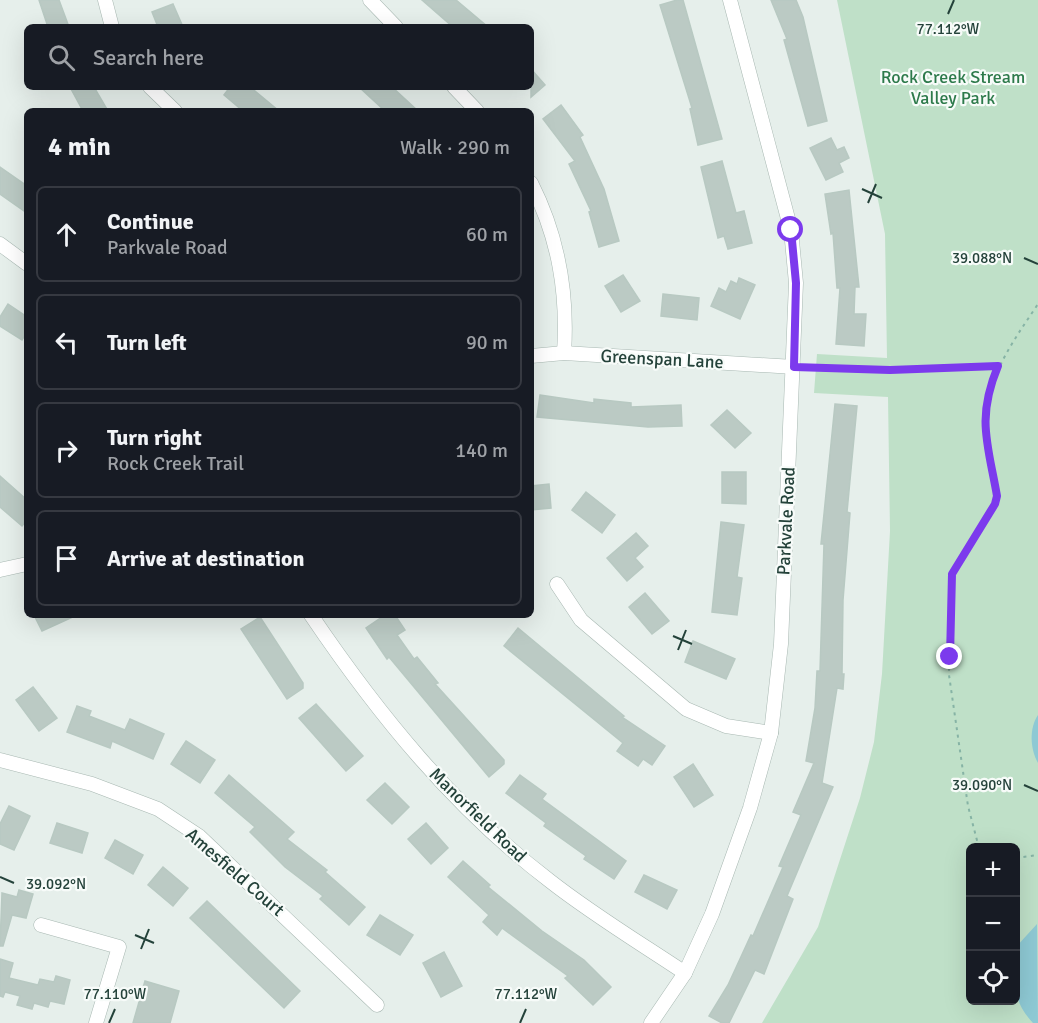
<!DOCTYPE html>
<html lang="en">
<head>
<meta charset="utf-8">
<style>
	:root { --surface:#171b24; --page:#20242c; --text:#f1f3f6; --muted:#9ea1a6; --line:#363941 }
	body { margin:0; font-family:Signika,sans-serif; background:var(--page); color:var(--text) }
	.controls { position:absolute; right:18px; bottom:18px; display:grid; overflow:hidden; border-radius:9px; box-shadow:0 6px 24px #0002 }
	.controls button { width:54px; height:54px; display:grid; place-items:center; padding:0; border:0; border-bottom:2px solid var(--line); background:var(--surface); color:var(--text); font:30px sans-serif }
	.stop { position:absolute; width:18px; height:18px; margin:-14px; border:4px solid #7c3aed; border-radius:50%; background:#fff }
	.stop.end { background:#7c3aed; border-color:#fff; box-shadow:0 2px 6px #0008 }
	.list { margin:0; padding:0; list-style:none }
	h2 { display:flex; justify-content:space-between; align-items:center; height:78px; margin:0; padding:0 24px; font-size:26px }
	h2 small { font-size:20px; font-weight:400; color:var(--muted) }
	.list li { display:grid; grid-template-columns:39px 1fr auto; gap:18px; align-items:center; box-sizing:border-box; height:96px; margin:0 12px 12px; padding:0 12px; border:2px solid var(--line); border-radius:9px }
	.list b { display:block; font-size:22px; white-space:nowrap }
	.list p { margin:0; font-size:20px; white-space:nowrap; color:var(--muted) }
	.list em { font-size:20px; font-style:normal; color:var(--muted) }
	.icon { flex:none; width:33px; height:33px; fill:none; stroke:currentColor; stroke-width:2; stroke-linecap:round; stroke-linejoin:round }
	.map { position:relative; flex:none; width:1038px; height:1023px; overflow:hidden }
	.search { position:absolute; background:var(--surface); box-shadow:0 6px 24px #0002; left:24px; top:24px; width:510px; height:66px; display:flex; align-items:center; gap:15px; box-sizing:border-box; padding:0 21px; border-radius:9px; color:var(--muted); font-size:22px }
	.panel { position:absolute; background:var(--surface); box-shadow:0 6px 24px #0002; left:24px; top:108px; width:510px; height:510px; border-radius:9px }
	.map>svg:first-child { display:block }
	.green { fill:#bfe0c8; fill-rule:evenodd }
	.water { fill:#8ec9d4 }
	.building { fill:#bbcac4; stroke:#b8c9c2; stroke-width:1.5 }
	.lines { fill:none; stroke-linecap:round; stroke-linejoin:round }
	.minor-casing { stroke:#a8b8b2; stroke-width:15 }
	.path { stroke:#86b3a5; stroke-width:2; stroke-dasharray:3 4.5; stroke-linecap:butt }
	.minor { stroke:#fff; stroke-width:14 }
	.route { stroke:#7c3aed; stroke-width:8 }
	.ticks { fill:none; stroke:#24423a; stroke-width:2 }
	.labels { text-anchor:middle; stroke-width:4.5; stroke-linejoin:round; paint-order:stroke }
	.park-label { font-size:18px; fill:#2d7a4b; stroke:#f7fbf9 }
	.street-label { font-size:18px; fill:#24423a; stroke:#f7fbf9 }
	.ticks-label { font-size:15px; text-anchor:middle; fill:#24423a; stroke:#f7fbf9; stroke-width:4.5; stroke-linejoin:round; paint-order:stroke }
</style>
</head>
<body>
<div class="map">
<svg width="1038" height="1023" viewBox="0 0 1038 1023">
	<rect width="100%" height="100%" fill="#e6efeb"/>
	<path class="green" d="M837,0h201v1023h-276l56,-96 42,-129 14,-56 8,-68 8,-143 -2,-134 -74,-4 3,-39 70,4 -2,-124zM970,848h46v152h-46z"/>
	<g class="water">
		<path d="M1038,715v48c-8,-14 -9,-35 0,-48z"/>
		<path d="M1037,924l1,99h-5c-24,-26 -17,-43 -17,-76z"/>
	</g>
	<g class="building">
		<polygon points="39,0 59,0 69,27 48,27"/>
		<polygon points="422,0 456,0 488,27 453,27"/>
		<polygon points="677,0 683,0 722,139 698,145 690,109 692,108 660,5"/>
		<polygon points="771,0 796,0 803,17 827,121 808,126 784,40 787,39"/>
		<polygon points="173,4 183,27 158,27 152,12"/>
		<polygon points="531,69 545,85 531,97"/>
		<polygon points="70,87 94,87 108,111 83,111"/>
		<polygon points="230,87 250,87 279,111 243,111 224,95"/>
		<polygon points="359,87 392,87 418,111 385,111"/>
		<polygon points="561,105 583,135 580,137 604,189 619,241 599,247 589,212 591,211 569,164 575,161 543,119"/>
		<polygon points="831,138 837,150 844,147 849,158 839,163 843,172 826,180 810,148"/>
		<polygon points="722,161 736,213 744,211 752,243 728,249 724,236 718,238 701,167"/>
		<polygon points="0,167 27,186 27,213 0,194"/>
		<polygon points="849,190 859,287 855,287 854,314 866,314 864,346 836,344 840,288 837,288 833,233 831,234 825,194"/>
		<polygon points="623,275 640,301 621,312 605,286"/>
		<polygon points="739,278 755,285 740,319 711,306 719,288 726,292 731,281 737,284"/>
		<polygon points="663,294 699,298 697,320 661,316"/>
		<polygon points="8,304 27,317 27,332 22,340 0,326 0,317"/>
		<polygon points="540,395 594,403 594,399 631,403 631,407 681,405 682,426 648,427 537,417"/>
		<polygon points="835,404 857,406 847,512 850,513 843,600 842,674 844,674 843,689 837,688 822,783 833,787 787,896 793,899 764,974 755,970 729,1023 722,1023 709,1016 728,985 751,935 753,936 783,867 779,866 801,815 793,812 814,763 806,761 815,708 817,671 820,671 824,544 821,544"/>
		<polygon points="727,410 751,433 735,448 711,425"/>
		<polygon points="722,472 746,472 746,504 722,503"/>
		<polygon points="0,476 27,500 27,520 22,526 0,507"/>
		<polygon points="549,484 551,508 531,510 531,486"/>
		<polygon points="586,492 615,515 602,533 572,510"/>
		<polygon points="721,522 744,525 737,577 742,578 737,615 712,612"/>
		<polygon points="636,533 648,546 635,558 643,567 627,581 607,558"/>
		<polygon points="645,593 669,621 652,634 629,607"/>
		<polygon points="34,615 77,615 42,631"/>
		<polygon points="385,615 395,615 405,630 397,635 414,659 417,657 438,683 435,684 504,760 504,764 489,777 389,657 387,659 366,628"/>
		<polygon points="260,617 303,683 303,688 287,699 241,629"/>
		<polygon points="518,628 624,716 622,717 665,746 652,765 643,759 638,766 617,751 623,743 504,646"/>
		<polygon points="693,641 735,659 726,679 685,662"/>
		<polygon points="33,687 57,718 39,731 16,700"/>
		<polygon points="316,704 363,756 346,771 299,718"/>
		<polygon points="77,706 91,711 89,716 125,730 130,719 164,734 153,759 112,741 110,748 67,732"/>
		<polygon points="186,741 215,760 200,783 171,764"/>
		<polygon points="693,764 713,795 694,807 674,777"/>
		<polygon points="229,775 294,832 287,839 327,870 325,872 365,907 349,925 320,899 323,896 285,867 250,832 255,827 215,793"/>
		<polygon points="520,775 546,794 542,799 626,861 614,879 584,859 586,856 544,826 546,823 506,793"/>
		<polygon points="385,783 409,807 392,824 367,800"/>
		<polygon points="9,806 30,816 14,850 0,844 0,824"/>
		<polygon points="57,823 88,833 82,853 50,843"/>
		<polygon points="426,823 448,848 431,864 408,839"/>
		<polygon points="115,840 143,855 133,874 105,858"/>
		<polygon points="463,861 490,885 488,887 542,931 584,960 611,987 593,1005 565,978 568,976 502,928 497,935 483,922 489,915 448,877"/>
		<polygon points="163,867 188,888 173,906 148,885"/>
		<polygon points="644,875 677,890 667,909 635,892"/>
		<polygon points="19,890 33,894 26,918 12,915 3,946 0,946 2,893 17,897"/>
		<polygon points="207,901 300,991 284,1008 190,918"/>
		<polygon points="380,915 413,935 400,955 367,935"/>
		<polygon points="444,952 462,986 441,997 423,963"/>
		<polygon points="0,959 13,963 9,978 38,985 40,979 54,982 56,976 70,980 64,1004 50,1001 48,1007 34,1003 32,1009 17,1005 20,996 5,992 3,997 0,996"/>
		<polygon points="145,981 179,991 170,1023 133,1023"/>
	</g>
	<g class="lines">
		<defs>
			<g id="minor">
				<polyline points="105,0 112,27"/>
				<polyline points="370,0 396,27"/>
				<polyline points="150,87 175,111"/>
				<polyline points="454,87 477,111"/>
				<path d="M531,183c28,55 37,110 33,170"/>
				<polyline points="0,244 27,264"/>
				<polyline points="531,356 564,353 794,367"/>
				<polyline points="0,570 27,564"/>
				<polyline points="557,584 581,620 686,709 726,726 771,733"/>
				<path d="M311,615c67,99 143,193 239,266 42,33 90,62 135,92"/>
				<polyline points="0,760 92,784 158,809 199,836 377,1005"/>
				<polyline points="41,925 119,947 96,1023"/>
				<polyline points="651,1023 685,973 712,914 750,808 771,733 781,644 796,283 791,230 730,0"/>
			</g>
		</defs>
		<use href="#minor" class="minor-casing"/>
		<g class="path">
			<polyline points="808,367 890,370 998,366"/>
			<path d="M979,848l-11,-42 -19,-131 1,-91 7,-21 35,-49 5,-18c-3,-18 -10,-36 -12,-54 -5,-55 24,-95 53,-138"/>
			<polyline points="1016,858 1038,855"/>
		</g>
		<use href="#minor" class="minor"/>
	</g>
	<g class="lines">
		<path class="route" d="M791,230l5,53 -2,84 96,3 108,-4c-22,53 -10,78 -1,130l-2,8 -43,70 -2,83"/>
	</g>
	<path class="ticks" d="M948,14l6,-14M862,189l20,9M868,203l8,-19M1024,258l14,6M673,636l19,8M678,650l8,-20M1024,785l14,6M0,877l14,6M135,935l19,8M141,949l8,-20M109,1023l6,-14M520,1023l6,-14"/>
	<g class="labels">
		<g class="park-label">
			<text x="953" y="83">Rock Creek Stream<tspan x="953" dy="21">Valley Park</tspan></text>
		</g>
		<g class="street-label">
			<text transform="translate(662 359) rotate(3)" y="6">Greenspan Lane</text>
			<text transform="translate(786 521) rotate(-87)" y="6">Parkvale Road</text>
			<text transform="translate(478 815) rotate(44)" y="6">Manorfield Road</text>
			<text transform="translate(235 872) rotate(41)" y="6">Amesfield Court</text>
		</g>
	</g>
	<g class="ticks-label">
		<text x="948" y="34">77.112°W</text>
		<text x="982" y="263">39.088°N</text>
		<text x="982" y="790">39.090°N</text>
		<text x="56" y="889">39.092°N</text>
		<text x="115" y="999">77.110°W</text>
		<text x="526" y="999">77.112°W</text>
	</g>
</svg>
<div class="controls">
<button>+</button>
<button>−</button>
<button><svg class="icon" aria-label="locate" viewBox="0 0 24 24"><circle cx="12" cy="12" r="6"/><path d="M12 2v4M12 18v4M2 12h4M18 12h4"/></svg></button>
</div>
<div class="stop" style="left:791px;top:230px"></div>
<div class="stop end" style="left:950px;top:657px"></div>
<div class="search"><svg class="icon" aria-label="search" viewBox="0 0 24 24"><circle cx="10" cy="10" r="6"/><path d="M15 15l6 6"/></svg>Search here</div>
<section class="panel">
<h2>4 min<small>Walk · 290 m</small></h2>
<ul class="list">
<li><svg class="icon" aria-label="ahead" viewBox="0 0 24 24"><path d="M12 20V5M6 11l6-6 6 6"/></svg><div><b>Continue</b><p>Parkvale Road</p></div><em>60 m</em></li>
<li><svg class="icon" aria-label="left" viewBox="0 0 24 24"><path d="M17 20v-9H6M10 6l-5 5 5 5"/></svg><div><b>Turn left</b></div><em>90 m</em></li>
<li><svg class="icon" aria-label="right" viewBox="0 0 24 24"><path d="M7 20v-9h11M14 6l5 5-5 5"/></svg><div><b>Turn right</b><p>Rock Creek Trail</p></div><em>140 m</em></li>
<li><svg class="icon" aria-label="arrive" viewBox="0 0 24 24"><path d="M6 21V4h12l-3 4 3 4H6"/></svg><div><b>Arrive at destination</b></div></li>
</ul>
</section>
</div>
</body>
</html>
